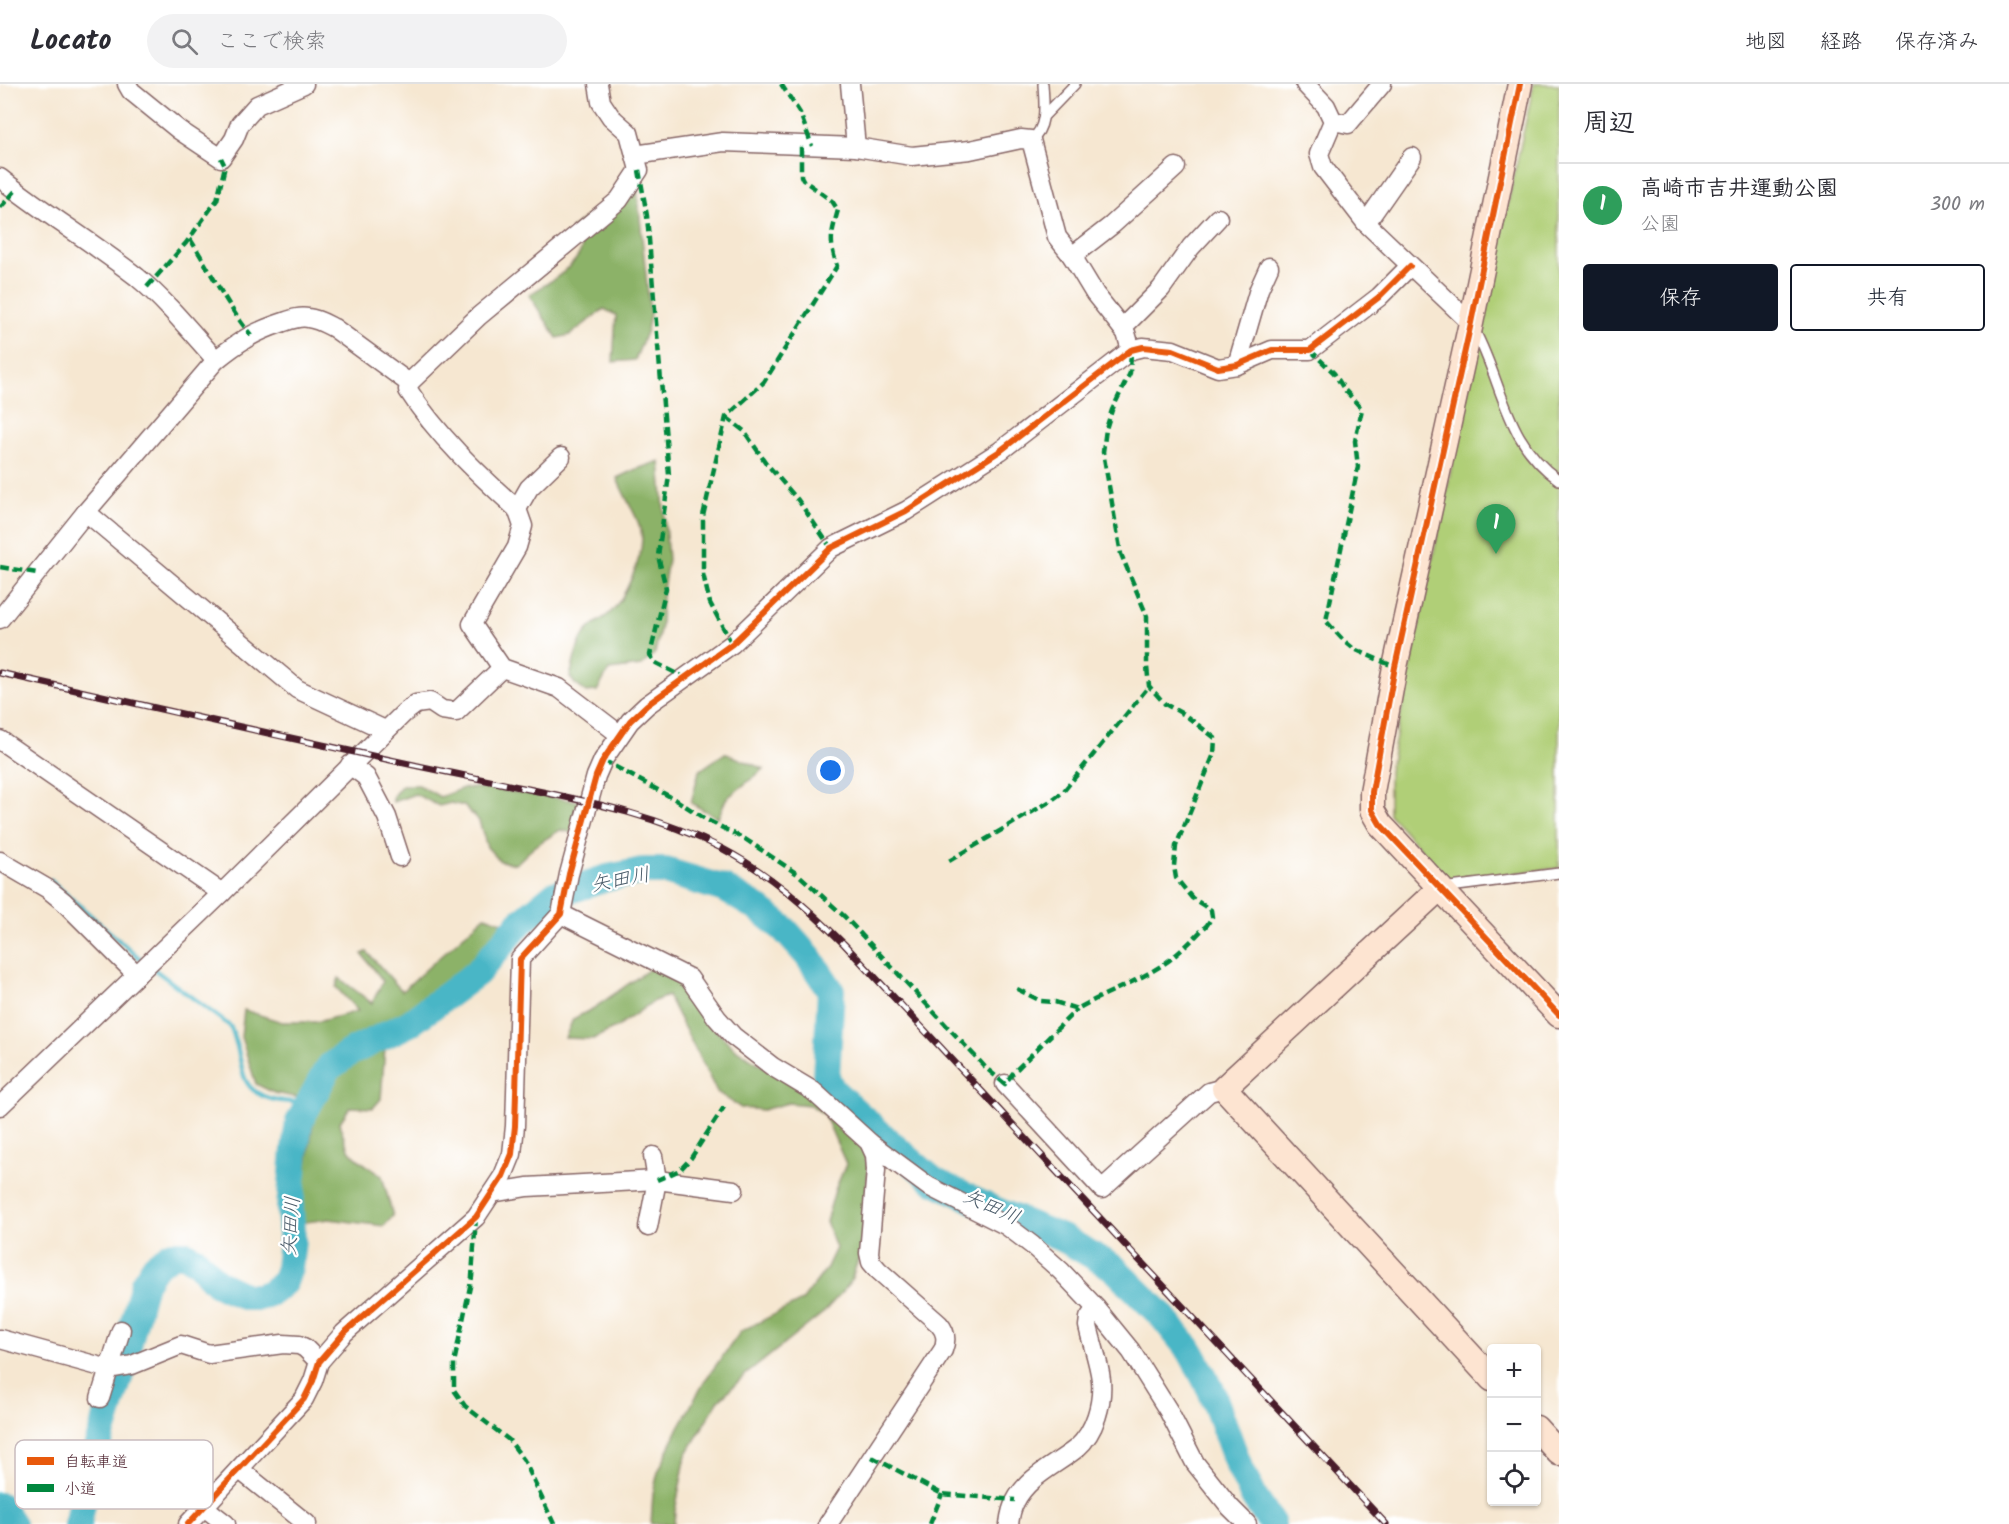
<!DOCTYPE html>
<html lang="ja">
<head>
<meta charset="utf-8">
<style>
	:root { --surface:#fff; --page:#f2f2f3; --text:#2b2b33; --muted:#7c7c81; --line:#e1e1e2; --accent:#111827 }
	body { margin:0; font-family:Kalam,"Klee One",sans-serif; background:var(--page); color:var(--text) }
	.controls { position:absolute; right:18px; bottom:18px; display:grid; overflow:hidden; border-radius:6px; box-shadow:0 2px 4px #0004 }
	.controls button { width:54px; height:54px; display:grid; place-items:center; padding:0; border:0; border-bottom:2px solid var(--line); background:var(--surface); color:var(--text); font:30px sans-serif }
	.you { position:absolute; left:831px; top:687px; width:21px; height:21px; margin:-15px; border:4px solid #fff; border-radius:50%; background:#1a73e8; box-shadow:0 0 0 9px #1a73e833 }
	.badge { display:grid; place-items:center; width:39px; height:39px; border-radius:50%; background:var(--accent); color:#fff; font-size:20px; font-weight:700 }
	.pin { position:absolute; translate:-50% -50px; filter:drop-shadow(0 2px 3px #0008) }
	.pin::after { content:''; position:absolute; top:32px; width:21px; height:18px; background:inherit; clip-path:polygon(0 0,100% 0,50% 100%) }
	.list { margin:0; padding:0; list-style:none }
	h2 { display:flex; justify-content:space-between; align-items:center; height:78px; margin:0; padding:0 24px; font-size:26px }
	h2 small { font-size:20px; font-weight:400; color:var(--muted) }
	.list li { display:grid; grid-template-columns:39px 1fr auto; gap:18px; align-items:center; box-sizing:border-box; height:84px; padding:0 24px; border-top:2px solid var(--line) }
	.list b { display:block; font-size:22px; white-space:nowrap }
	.list p { margin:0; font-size:20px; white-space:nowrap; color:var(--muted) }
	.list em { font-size:20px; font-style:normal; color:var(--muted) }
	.actions { display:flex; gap:12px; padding:18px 24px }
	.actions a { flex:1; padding:14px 0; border:2px solid var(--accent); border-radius:6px; text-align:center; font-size:21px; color:var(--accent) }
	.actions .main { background:var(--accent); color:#fff }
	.icon { flex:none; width:33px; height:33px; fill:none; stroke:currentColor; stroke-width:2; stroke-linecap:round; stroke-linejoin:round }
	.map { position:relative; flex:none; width:1559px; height:1440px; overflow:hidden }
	header { display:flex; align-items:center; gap:36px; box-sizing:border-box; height:84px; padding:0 30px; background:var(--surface); border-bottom:2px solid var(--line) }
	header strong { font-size:28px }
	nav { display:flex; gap:33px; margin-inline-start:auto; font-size:21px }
	.search { width:420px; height:54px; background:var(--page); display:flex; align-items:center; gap:15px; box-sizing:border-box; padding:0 21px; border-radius:33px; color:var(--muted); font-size:22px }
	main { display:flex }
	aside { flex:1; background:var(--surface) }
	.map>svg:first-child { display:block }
	.green { fill:#b0cf77; stroke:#7d7751; stroke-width:1.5 }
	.forest { fill:#8cb268; stroke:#6b684a; stroke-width:1.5 }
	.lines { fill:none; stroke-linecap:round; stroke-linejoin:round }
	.stream { stroke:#4ab6c6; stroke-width:4.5 }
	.river { stroke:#4ab6c6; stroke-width:28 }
	.lane-casing { stroke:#866565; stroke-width:12 }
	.street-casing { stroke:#866565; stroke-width:21 }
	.secondary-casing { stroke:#866565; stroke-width:27 }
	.lane { stroke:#fff; stroke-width:9 }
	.street { stroke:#fff; stroke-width:18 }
	.secondary { stroke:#fde4d1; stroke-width:24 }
	.rail-casing { stroke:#4a1f2b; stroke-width:7 }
	.rail { stroke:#fff; stroke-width:4.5; stroke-dasharray:14; stroke-linecap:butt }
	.quiet { stroke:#00873e; stroke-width:4.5; stroke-dasharray:9 4.5; stroke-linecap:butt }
	.cycleway-casing { stroke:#fff; stroke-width:10 }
	.cycleway { stroke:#e8590c; stroke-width:6 }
	.labels { text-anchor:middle; stroke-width:4.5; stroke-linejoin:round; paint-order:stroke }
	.water-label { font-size:20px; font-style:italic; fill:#4a5b69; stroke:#fff }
	.key { fill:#fff; stroke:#c9bcbf; stroke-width:1.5 }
	.key-label { font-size:16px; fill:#4a1f2b }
</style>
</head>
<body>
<header>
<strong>Locato</strong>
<div class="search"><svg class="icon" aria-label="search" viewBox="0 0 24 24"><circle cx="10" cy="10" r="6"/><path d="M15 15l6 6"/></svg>ここで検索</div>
<nav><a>地図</a><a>経路</a><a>保存済み</a></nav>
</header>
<main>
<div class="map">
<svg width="1559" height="1440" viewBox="0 0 1559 1440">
	<rect width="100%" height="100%" fill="#fff"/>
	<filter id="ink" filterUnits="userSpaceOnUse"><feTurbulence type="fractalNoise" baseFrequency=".0167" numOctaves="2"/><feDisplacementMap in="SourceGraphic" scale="12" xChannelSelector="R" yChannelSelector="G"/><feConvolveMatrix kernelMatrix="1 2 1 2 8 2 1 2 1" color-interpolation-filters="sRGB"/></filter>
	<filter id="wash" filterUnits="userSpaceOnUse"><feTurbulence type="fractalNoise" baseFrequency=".008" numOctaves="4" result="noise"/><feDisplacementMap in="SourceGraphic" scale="24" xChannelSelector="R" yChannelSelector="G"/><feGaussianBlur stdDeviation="1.35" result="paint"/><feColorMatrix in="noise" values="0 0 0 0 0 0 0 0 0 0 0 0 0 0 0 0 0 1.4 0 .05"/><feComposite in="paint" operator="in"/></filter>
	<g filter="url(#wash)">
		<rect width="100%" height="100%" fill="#f6e7d1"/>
		<polygon class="green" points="1534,0 1559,0 1559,784 1449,796 1389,730 1389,687 1474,274"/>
		<g class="forest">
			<path d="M636,95l14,135 -3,16 -12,30 -22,2 3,-47 -12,-6 -34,26 -13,3 -28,-43c18,-12 45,-25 53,-47l-11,-19z"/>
			<path d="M660,377l8,99 -6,35 -1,31 -6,27 -14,13 -32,4 -12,21 -11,1 -11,-8 -5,-7c4,-15 7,-36 18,-47 6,-7 15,-11 22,-17 15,-15 32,-53 32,-75 -1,-19 -19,-42 -25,-60l17,-8z"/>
			<polygon points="725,669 764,685 726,715 718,734 691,719 699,687"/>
			<polygon points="402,701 419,701 440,713 463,704 484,704 585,718 574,749 560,746 536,761 516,780 500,777 487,763 479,737 464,722 451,719 439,722 415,710 393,718 393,712"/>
			<path d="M485,832l26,9 -36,38 -36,27 -52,32 -6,77 -8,9 -23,-1 -10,15c7,36 15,34 42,54l11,40 -9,10 -55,-7 -30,4 17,-122 -42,-8 -18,-9 -15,-47 3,-27 38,12h35l41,-11 -22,-24 3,-9 33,25 11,-22 -21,-27 5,-2 35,39z"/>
			<polygon points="651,884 684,901 709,939 735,965 812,1012 864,1065 868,1087 862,1165 850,1199 823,1229 744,1292 718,1317 686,1371 675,1427 674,1440 651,1440 653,1409 658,1388 679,1343 706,1295 741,1247 802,1217 826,1185 836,1164 826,1138 835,1106 846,1080 824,1030 810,1021 788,1019 763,1026 741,1024 717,1008 668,912 654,917 617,943 593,955 565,954 573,935 594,924"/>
		</g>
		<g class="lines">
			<g class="stream">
				<polyline points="51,797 144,878"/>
				<path d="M151,883l79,59c8,16 9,33 14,50 8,25 43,27 65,26"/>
			</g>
			<g class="river">
				<polyline points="0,1422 12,1440"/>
				<polyline points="78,1440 87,1396 123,1281 144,1199 155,1182 172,1170 184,1170 196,1176 217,1199 246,1213 259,1213 272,1208 284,1198 289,1184 292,1156 290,1124 295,1065 299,1038 328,984 349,969 410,939 477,889 520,839 554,811 607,794 644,787 665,787 725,805 759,825 784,845 808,872 831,907 826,993 832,1006 889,1058 934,1097 992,1125 1066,1156 1114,1184 1162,1232 1191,1268 1211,1306 1238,1380 1255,1415 1272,1440"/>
			</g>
		</g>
	</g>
	<g filter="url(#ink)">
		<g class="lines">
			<defs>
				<g id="lane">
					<polyline points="1045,31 1075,0"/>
					<path d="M1031,56c17,-13 13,-37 12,-56"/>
					<path d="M1475,247c29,55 30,111 84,149"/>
					<polyline points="1442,804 1559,789"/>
				</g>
				<g id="street">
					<polyline points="127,0 131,7 179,46 221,74 234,55 240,40 257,21 304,0"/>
					<polyline points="850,0 856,63"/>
					<polyline points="1305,0 1326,22 1333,37 1319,70 1323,83 1366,139 1471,239"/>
					<polyline points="1333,37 1348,40 1382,0"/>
					<polyline points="635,71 723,58 856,63 912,72 970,66 1021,55 1031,56 1057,153 1072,172 1095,210 1126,249 1131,266"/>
					<path d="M0,94c44,35 92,64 137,99 29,24 54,55 79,83"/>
					<polyline points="1366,139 1412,73"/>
					<polyline points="1072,172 1112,141 1176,83"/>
					<polyline points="1122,244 1161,205 1191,163 1218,134"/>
					<polyline points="1237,281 1259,205 1269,183"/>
					<polyline points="409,299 479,232 619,116 639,86 629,49 611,33 601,18 598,0"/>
					<polyline points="561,373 529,404 517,425 523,442 517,463 472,540 502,584 559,604 619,650"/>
					<polyline points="86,428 297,605 385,646"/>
					<path d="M0,535l86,-107 130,-152c22,-18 38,-28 65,-37 9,-3 18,-7 27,-5 10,1 18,6 26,10l75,55 -1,7c29,45 69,83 109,119"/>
					<polyline points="0,656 222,809"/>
					<polyline points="350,681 366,693 387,733 400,773"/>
					<polyline points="0,777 48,805 64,818 137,891"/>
					<path d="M561,830l128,64 28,40 16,18 40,31 40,24 56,51 6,13 1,15 -7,83 2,9 7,8 61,54c7,8 8,16 4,26l-115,174"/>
					<polyline points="1005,1000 1102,1105 1209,1008 1224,1004"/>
					<polyline points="0,1022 222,809 404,629 416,620 430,618 442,626 456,628 502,584"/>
					<polyline points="870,1059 928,1102 1007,1142 1032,1161 1061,1187 1096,1224 1131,1267 1168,1326 1195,1379 1230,1423 1247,1440"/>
					<polyline points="492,1109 527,1103 657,1096 734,1106"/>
					<polyline points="648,1143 657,1096 653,1072"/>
					<polyline points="0,1255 109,1285 132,1281 181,1261 209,1270 283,1260 299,1261 305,1264 319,1278"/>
					<polyline points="100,1314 121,1246"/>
					<polyline points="239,1385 307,1440"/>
					<polyline points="204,1423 226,1440"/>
					<polyline points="188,1440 304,1315 313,1297 319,1278 344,1249 476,1133 503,1092 512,1070 515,1042 520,875 561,830 569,790 596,692 603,676 630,637 647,621 732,560 831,464 906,427 1000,367 1131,266 1143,263 1173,266 1218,284 1237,281 1272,266 1310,266 1379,213 1410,182"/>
					<path d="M1009,1440c1,-8 2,-15 6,-22 13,-26 41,-37 62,-54 18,-16 26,-45 24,-68 -2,-18 -9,-36 -13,-54l1,-8 7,-10"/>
				</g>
				<g id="secondary">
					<polyline points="1520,0 1471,239 1395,583 1372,708 1372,726 1380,740 1559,931"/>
					<polyline points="1440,804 1224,1004 1492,1295"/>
					<polyline points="1536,1344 1559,1369"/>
				</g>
			</defs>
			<use href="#lane" class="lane-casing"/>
			<use href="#street" class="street-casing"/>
			<use href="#secondary" class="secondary-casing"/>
			<use href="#lane" class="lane"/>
			<use href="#street" class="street"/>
			<use href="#secondary" class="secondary"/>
			<defs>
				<path id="rail" d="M0,589c120,27 239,54 359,80 57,13 113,24 169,36 68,14 133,28 195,60 46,24 85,59 121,95l542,580"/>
			</defs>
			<use href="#rail" class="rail-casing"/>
			<use href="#rail" class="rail"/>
			<g class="quiet">
				<polyline points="781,0 800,29 812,62"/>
				<polyline points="639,86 647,132 669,391 658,472 666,504 650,571 656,579 686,594"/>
				<polyline points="0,124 16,106"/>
				<path d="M190,155c21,32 36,66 61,96"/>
				<polyline points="147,203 186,159 217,116 225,82 221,74"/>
				<polyline points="1310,266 1334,289 1344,305 1362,325 1355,357 1358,383 1326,537 1343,556 1354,565 1395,583"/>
				<polyline points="726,333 744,347 766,379 798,416 831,464"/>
				<polyline points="0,483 37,489"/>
				<path d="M732,560l-22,-41 -7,-29v-58l23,-99 38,-35 73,-116c-8,-25 -6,-31 1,-56l-6,-9 -29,-21 -2,-4v-30"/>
				<polyline points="603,676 678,717 705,735 745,755 799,791 845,833 987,985 1005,1000 1013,989 1077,925"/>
				<polyline points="949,777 1049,718 1063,708 1149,602"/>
				<path d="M1017,905l24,12 14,1 22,7c28,-16 57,-26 84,-43 17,-11 32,-27 46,-41l5,-8 -1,-7 -19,-12 -16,-20 -2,-12 2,-20 38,-92 1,-16 -30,-23 -20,-11 -16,-18 -2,-19v-51l-26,-62 -18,-102 3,-23 6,-19 18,-37 1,-23"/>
				<polyline points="657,1096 680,1086 691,1074 724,1023"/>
				<polyline points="476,1133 472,1193 454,1279 454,1306 465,1322 509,1356 524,1376 554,1440"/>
				<polyline points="872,1373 942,1410 1015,1416"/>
				<polyline points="930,1440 942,1410"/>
			</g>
			<defs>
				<g id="cycleway">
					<polyline points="1520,0 1471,239 1395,583 1372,708 1372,726 1380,740 1559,931"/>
					<polyline points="188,1440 304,1315 313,1297 319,1278 344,1249 476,1133 503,1092 512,1070 515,1042 520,875 561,830 569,790 596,692 603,676 630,637 647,621 732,560 831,464 906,427 1000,367 1131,266 1143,263 1173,266 1218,284 1237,281 1272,266 1310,266 1379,213 1410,182"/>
				</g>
			</defs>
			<use href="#cycleway" class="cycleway-casing"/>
			<use href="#cycleway" class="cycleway"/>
		</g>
	</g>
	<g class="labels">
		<g class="water-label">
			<text transform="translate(620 795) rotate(-11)" y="7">矢田川</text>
			<text transform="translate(992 1122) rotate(24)" y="7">矢田川</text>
			<text transform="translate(290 1142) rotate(-86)" y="7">矢田川</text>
		</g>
	</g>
	<rect x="15" y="1356" width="198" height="69" rx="9" class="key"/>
	<rect x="27" y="1373" width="27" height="8" fill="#e8590c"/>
	<rect x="27" y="1400" width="27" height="8" fill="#00873e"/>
	<g class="key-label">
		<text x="64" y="1383">自転車道</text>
		<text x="64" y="1410">小道</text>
	</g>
</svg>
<div class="controls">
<button>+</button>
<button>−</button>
<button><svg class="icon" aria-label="locate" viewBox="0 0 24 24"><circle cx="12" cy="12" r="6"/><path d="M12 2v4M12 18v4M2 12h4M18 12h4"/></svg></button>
</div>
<div class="you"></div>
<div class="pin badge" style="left:1496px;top:470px;background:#2e9e5b">1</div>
</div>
<aside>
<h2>周辺<small></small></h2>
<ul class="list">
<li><span class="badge" style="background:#2e9e5b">1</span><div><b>高崎市吉井運動公園</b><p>公園</p></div><em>300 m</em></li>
</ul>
<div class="actions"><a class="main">保存</a><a>共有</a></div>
</aside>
</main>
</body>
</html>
